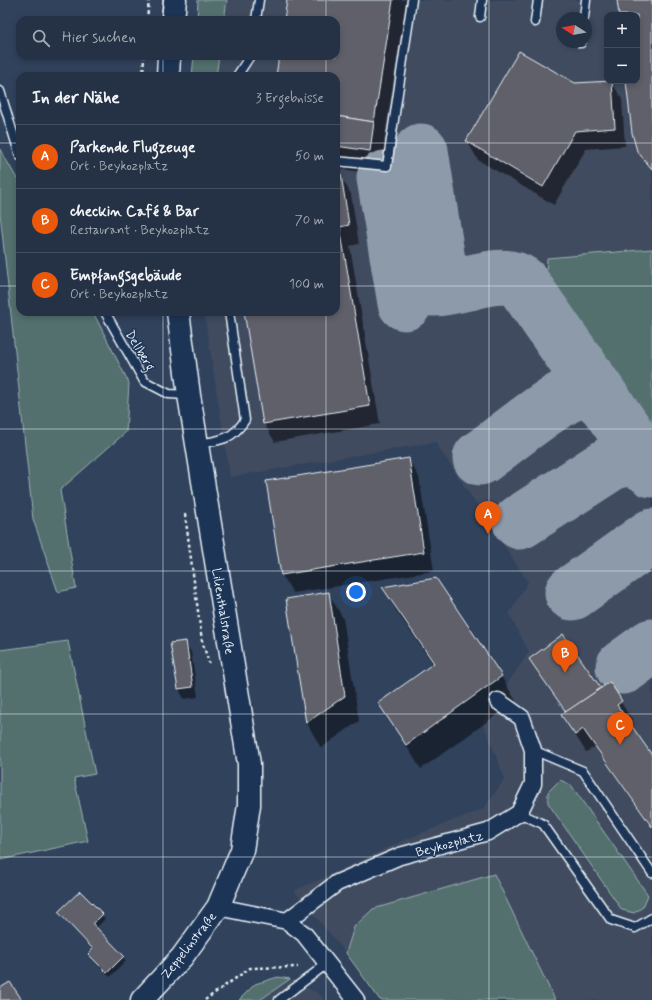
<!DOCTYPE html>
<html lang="de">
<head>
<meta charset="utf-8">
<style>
	:root { --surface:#253245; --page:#2d3a4c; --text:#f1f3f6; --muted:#a3aab3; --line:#424d5e; --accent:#ea580c }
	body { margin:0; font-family:Mynerve,sans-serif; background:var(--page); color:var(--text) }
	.controls { position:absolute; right:12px; top:12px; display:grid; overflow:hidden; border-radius:8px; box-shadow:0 2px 6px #0003 }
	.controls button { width:36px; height:36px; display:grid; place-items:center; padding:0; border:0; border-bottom:1px solid var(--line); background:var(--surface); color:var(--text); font:20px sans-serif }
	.compass { position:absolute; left:556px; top:12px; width:36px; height:36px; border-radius:50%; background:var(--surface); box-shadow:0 2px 6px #0003; rotate:281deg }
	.you { position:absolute; left:356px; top:592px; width:14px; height:14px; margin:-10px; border:3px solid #fff; border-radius:50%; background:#1a73e8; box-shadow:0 0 0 6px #1a73e833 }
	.badge { display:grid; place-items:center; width:26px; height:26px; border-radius:50%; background:var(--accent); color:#fff; font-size:13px; font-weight:700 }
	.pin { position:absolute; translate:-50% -33px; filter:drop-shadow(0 1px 2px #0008) }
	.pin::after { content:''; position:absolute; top:21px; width:14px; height:12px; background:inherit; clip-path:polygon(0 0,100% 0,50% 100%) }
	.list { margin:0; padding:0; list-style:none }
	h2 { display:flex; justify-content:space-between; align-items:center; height:52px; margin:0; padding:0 16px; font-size:17px }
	h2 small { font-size:13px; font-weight:400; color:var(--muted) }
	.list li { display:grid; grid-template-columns:26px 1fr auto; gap:12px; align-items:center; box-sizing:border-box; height:64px; padding:0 16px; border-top:1px solid var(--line) }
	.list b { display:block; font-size:15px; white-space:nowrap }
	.list p { margin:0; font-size:13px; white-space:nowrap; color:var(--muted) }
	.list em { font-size:13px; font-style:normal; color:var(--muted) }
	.icon { flex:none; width:22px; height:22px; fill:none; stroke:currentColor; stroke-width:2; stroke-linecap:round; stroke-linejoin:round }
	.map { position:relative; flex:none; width:652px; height:1000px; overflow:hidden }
	.search { position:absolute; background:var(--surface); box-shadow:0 2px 6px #0003; left:16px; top:16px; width:324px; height:44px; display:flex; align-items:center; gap:10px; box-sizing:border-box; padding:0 14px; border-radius:12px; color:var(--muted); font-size:15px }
	.panel { position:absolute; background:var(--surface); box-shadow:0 2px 6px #0003; left:16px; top:72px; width:324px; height:244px; border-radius:12px }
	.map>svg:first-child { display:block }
	.built { fill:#3f4b60; fill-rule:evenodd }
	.green { fill:#52706e; stroke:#9db0b3 }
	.shadow { fill:#0007 }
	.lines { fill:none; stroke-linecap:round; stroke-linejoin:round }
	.taxiway { stroke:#8c9aaa; stroke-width:55 }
	.building { fill:#5f6169; stroke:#e8f1f8 }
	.lane-casing { stroke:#e8f1f8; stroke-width:11 }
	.street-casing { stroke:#e8f1f8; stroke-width:19 }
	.secondary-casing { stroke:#e8f1f8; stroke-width:25 }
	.path { stroke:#e8f1f8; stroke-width:2.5; stroke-dasharray:3 3; stroke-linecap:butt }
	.lane { stroke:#1d3557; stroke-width:8 }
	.street { stroke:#1d3557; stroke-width:16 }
	.secondary { stroke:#1d3557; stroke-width:22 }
	.grid { fill:none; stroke:#e8f1f8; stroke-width:1; stroke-opacity:0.55 }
	.labels { text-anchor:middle; stroke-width:3; stroke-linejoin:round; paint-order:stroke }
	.street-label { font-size:13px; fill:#e8f1f8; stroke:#1d3557 }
</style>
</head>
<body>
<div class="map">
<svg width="652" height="1000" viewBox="0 0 652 1000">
	<rect width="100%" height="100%" fill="#31425c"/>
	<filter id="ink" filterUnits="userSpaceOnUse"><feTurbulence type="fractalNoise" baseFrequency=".025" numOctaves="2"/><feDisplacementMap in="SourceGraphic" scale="8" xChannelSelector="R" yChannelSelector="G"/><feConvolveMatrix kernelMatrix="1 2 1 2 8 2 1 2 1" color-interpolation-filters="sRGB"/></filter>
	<g filter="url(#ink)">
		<g class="built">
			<path d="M198,0h454v1000h-272l-34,-47 -52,-62 115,-53 74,-29 22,-30 -23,-58 47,-69 -20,-38 19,-32 -93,-140 -205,35 -26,-165h132v-236h-144l2,-20h142v-36h-139zM607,15h30v66h-30zM562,18h24v24h-24z"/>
			<polygon points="290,979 319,994 324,1000 260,1000"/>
		</g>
		<g class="green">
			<polygon points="198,0 227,0 224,20 197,20"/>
			<polygon points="194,56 219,56 216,76 192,76"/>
			<polygon points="0,149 20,184 20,312 93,312 129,383 126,432 60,490 76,588 58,592 33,519 0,213"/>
			<polygon points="652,249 652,435 550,287 546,276 547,258"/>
			<polygon points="68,641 95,774 74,778 88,841 0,860 0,650"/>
			<polygon points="560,780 571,785 648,895 643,907 634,913 622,910 548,803 548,792"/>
			<polygon points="494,874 555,1000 380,1000 346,953 354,927 373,909"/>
			<polygon points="278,977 290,979 260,1000 239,1000 255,984"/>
		</g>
		<g class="shadow">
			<polygon points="289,0 406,0 384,142 388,148 384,176 336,168 336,76 277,76 280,56 336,56 336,20 285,20"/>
			<polygon points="611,81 622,99 625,146 586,149 554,205 478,160 467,141 575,84"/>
			<polygon points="340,175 351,194 359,244 350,246 380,424 275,442 264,424 245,312 336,312 336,176"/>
			<polygon points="408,459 419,477 434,571 293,593 282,575 267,482"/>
			<polygon points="383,587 501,676 516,701 421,769 379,703 434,665 397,612"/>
			<polygon points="328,593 343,618 359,721 321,748 307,723 287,600"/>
			<polygon points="563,636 601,689 609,683 632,720 628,723 652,757 652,828 595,747 586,752 563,716 566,713 530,659"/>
			<polygon points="185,642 191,652 198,697 184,699 179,689 172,644"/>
			<polygon points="59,912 102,915 105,919 96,928 126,961 110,977 92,959 89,954 93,950"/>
		</g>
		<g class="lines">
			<g class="taxiway">
				<path d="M421,151l18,116c8,10 17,15 30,16"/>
				<polyline points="384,178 405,303"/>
				<path d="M399,266c2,4 4,10 7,13 30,29 85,-17 116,4l130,187"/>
				<path d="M480,458c20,-14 83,-67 103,-68 8,0 13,5 19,10"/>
				<path d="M520,522l90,-58c16,-7 26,-5 41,4"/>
				<polyline points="572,593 652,536"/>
				<polyline points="623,667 652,646"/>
			</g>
		</g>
		<g class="building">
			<polygon points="287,0 393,0 374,122 336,116 336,76 276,76 279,56 336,56 336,20 284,20"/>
			<polygon points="617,0 652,0 652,169 637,151 632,133 626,81 637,81 637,15 619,15"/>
			<polygon points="519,51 575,83 612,81 615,128 575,131 543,187 466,141"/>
			<polygon points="336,116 374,122 370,151 336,146"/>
			<polygon points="341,174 349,225 340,227 370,406 263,424 244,312 336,312 336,175"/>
			<polygon points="409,458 424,552 281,575 266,481"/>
			<polygon points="436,578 502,676 406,745 378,703 434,663 382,587"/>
			<polygon points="329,592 345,696 306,723 286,599"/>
			<polygon points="563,634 601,688 566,712 529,659"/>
			<polygon points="186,641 193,687 178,689 170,643"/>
			<polygon points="610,682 622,701 617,705 652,755 652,827 583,729 575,735 561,715"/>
			<polygon points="80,891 103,914 93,924 124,956 107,973 88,954 93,949 58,912"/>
			<polygon points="10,982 22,1000 0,1000 0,988"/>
		</g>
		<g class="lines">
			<defs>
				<g id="lane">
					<polyline points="480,17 482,0"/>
					<polyline points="584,18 586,0"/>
					<polyline points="256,20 259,0"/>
					<polyline points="535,22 538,0"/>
					<polyline points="581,43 581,42"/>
					<polyline points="237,76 250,56"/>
					<polyline points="0,91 20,156"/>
					<polyline points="336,161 387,166 412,0"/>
					<polyline points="105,312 144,381 169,394 187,395"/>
					<path d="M198,444c22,-4 33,-3 47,-24l-16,-108"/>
					<polyline points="533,750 583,771 652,873"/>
					<polyline points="519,813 543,824 611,920 635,928 652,918"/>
					<polyline points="279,1000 328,963"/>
				</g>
				<g id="street">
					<polyline points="218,907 287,921 304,934 356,1000"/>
					<polyline points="287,921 337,883 400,856 488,832 519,813 533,784 533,750 522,718 498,701"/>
				</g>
				<g id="secondary">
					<polyline points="173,20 175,0"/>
					<polyline points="168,76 169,56"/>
					<polyline points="142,1000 182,957 218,907 242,850 249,805 249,764 189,395 178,312"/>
				</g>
			</defs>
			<use href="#lane" class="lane-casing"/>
			<use href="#street" class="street-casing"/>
			<use href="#secondary" class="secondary-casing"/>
			<g class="path">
				<polyline points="147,20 149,0"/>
				<polyline points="143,76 144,56"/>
				<polyline points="185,514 202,641 209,663"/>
				<polyline points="205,1000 250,968 298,967"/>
			</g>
			<use href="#lane" class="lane"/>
			<use href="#street" class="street"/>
			<use href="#secondary" class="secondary"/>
		</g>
	</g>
	<path class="grid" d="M163,0v20M326,0v20M489,0v1000M163,56v20M326,56v20M0,143h20M336,143h316M0,286h20M336,286h316M163,312v688M326,312v688M0,429h652M0,571h652M0,714h652M0,857h652"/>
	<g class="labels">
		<g class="street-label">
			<text transform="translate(141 350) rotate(59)" y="5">Dellberg</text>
			<text transform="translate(224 611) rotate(81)" y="5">Lilienthalstraße</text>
			<text transform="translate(449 843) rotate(-15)" y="5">Beykozplatz</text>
			<text transform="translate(188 945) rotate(-52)" y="5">Zeppelinstraße</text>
		</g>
	</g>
</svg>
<div class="controls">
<button>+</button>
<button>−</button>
</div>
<svg class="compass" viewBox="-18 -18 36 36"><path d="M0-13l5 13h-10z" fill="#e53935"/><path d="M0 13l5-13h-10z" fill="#a3aab3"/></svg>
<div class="you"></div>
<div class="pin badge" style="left:488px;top:534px">A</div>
<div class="pin badge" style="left:565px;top:673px">B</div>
<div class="pin badge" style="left:620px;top:745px">C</div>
<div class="search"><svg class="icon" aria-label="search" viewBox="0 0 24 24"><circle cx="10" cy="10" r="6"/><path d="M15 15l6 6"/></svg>Hier suchen</div>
<section class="panel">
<h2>In der Nähe<small>3 Ergebnisse</small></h2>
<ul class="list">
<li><span class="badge">A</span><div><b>Parkende Flugzeuge</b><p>Ort · Beykozplatz</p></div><em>50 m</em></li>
<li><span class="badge">B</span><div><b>checkin Café &amp; Bar</b><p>Restaurant · Beykozplatz</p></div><em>70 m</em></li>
<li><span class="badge">C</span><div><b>Empfangsgebäude</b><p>Ort · Beykozplatz</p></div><em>100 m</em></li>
</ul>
</section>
</div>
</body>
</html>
